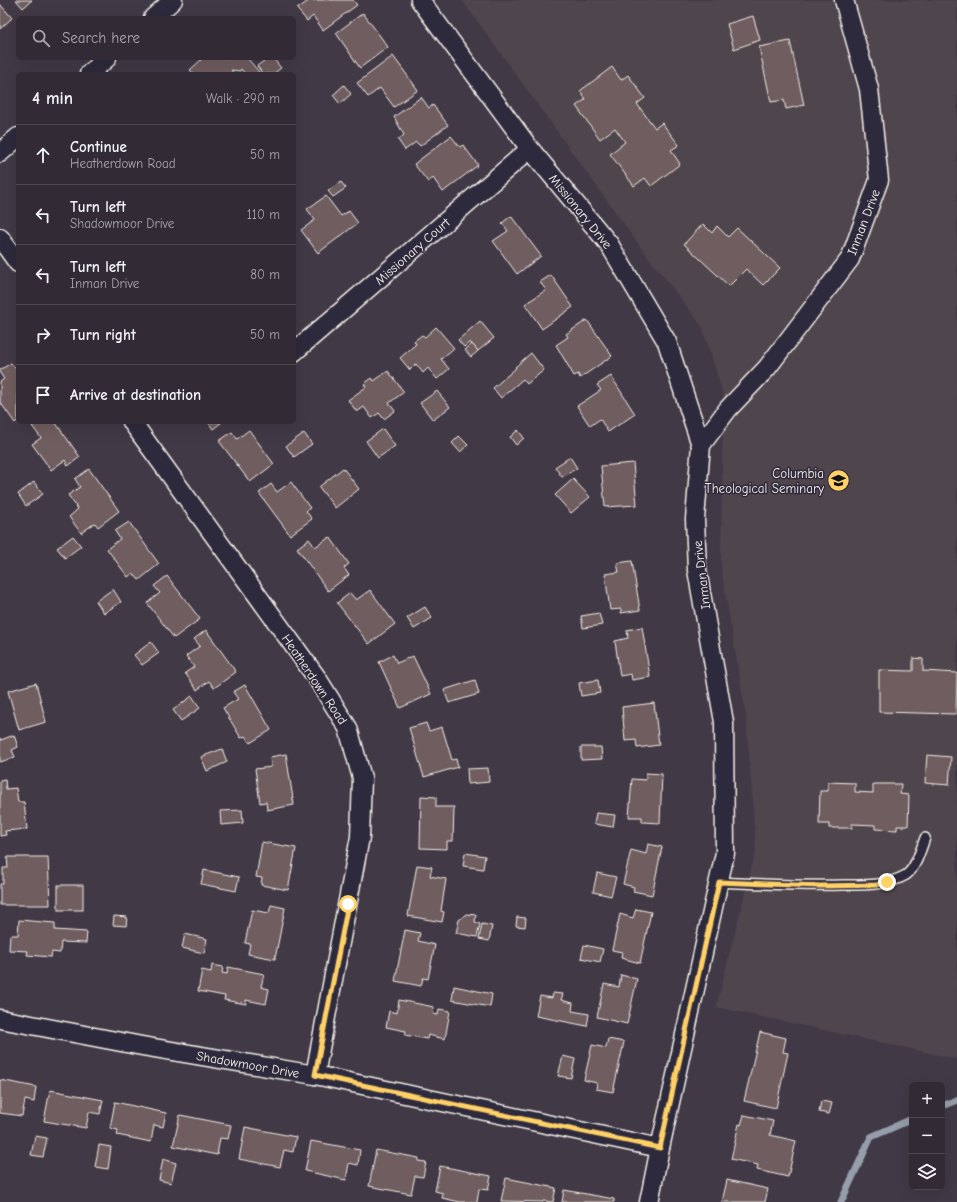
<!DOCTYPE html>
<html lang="en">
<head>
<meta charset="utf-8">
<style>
	:root { --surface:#322b35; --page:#3a333d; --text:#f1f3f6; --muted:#a8a7ad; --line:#4d4750 }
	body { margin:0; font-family:"Comic Neue",sans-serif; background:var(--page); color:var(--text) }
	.controls { position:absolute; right:12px; bottom:12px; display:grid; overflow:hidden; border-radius:6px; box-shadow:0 4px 16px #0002 }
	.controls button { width:36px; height:36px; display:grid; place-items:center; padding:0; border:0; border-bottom:1px solid var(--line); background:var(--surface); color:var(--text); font:20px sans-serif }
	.stop { position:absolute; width:12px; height:12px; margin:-9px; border:3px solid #ffd166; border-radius:50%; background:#fff }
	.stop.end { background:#ffd166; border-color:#fff; box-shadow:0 1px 4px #0008 }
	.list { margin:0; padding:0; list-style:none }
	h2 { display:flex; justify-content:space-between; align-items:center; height:52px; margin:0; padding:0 16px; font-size:17px }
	h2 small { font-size:13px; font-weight:400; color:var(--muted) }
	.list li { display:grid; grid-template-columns:26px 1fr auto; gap:12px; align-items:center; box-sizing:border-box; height:60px; padding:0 16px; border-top:1px solid var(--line) }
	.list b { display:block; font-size:15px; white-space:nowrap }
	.list p { margin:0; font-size:13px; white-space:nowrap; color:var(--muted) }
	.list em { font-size:13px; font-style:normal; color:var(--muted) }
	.icon { flex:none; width:22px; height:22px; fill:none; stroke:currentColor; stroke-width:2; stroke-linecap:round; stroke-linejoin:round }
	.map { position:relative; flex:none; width:957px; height:1202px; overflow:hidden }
	.search { position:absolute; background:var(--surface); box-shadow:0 4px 16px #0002; left:16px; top:16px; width:280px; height:44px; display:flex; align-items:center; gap:10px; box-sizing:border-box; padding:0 14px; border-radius:6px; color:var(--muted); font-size:15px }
	.panel { position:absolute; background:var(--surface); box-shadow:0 4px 16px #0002; left:16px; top:72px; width:280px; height:352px; border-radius:6px }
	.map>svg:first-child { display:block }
	.built { fill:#50444e }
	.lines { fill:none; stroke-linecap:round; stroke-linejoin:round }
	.stream { stroke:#959eaa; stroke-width:7 }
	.building { fill:#705d5e; stroke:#f4f1e8 }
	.service-casing { stroke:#f4f1e8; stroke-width:12 }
	.minor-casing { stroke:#f4f1e8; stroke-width:21 }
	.service { stroke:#2f2a3d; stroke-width:9 }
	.minor { stroke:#2f2a3d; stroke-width:18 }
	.route { stroke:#ffd166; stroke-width:5 }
	.labels { text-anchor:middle; stroke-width:3; stroke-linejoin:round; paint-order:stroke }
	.street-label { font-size:13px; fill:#f4f1e8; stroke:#2f2a3d }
	.poi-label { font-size:13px; fill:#f4f1e8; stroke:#2f2a3d; text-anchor:end }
</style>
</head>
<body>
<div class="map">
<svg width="957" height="1202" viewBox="0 0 957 1202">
	<rect width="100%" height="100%" fill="#423947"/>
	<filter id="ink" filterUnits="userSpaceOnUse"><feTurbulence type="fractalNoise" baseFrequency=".025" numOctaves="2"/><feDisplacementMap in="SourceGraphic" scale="8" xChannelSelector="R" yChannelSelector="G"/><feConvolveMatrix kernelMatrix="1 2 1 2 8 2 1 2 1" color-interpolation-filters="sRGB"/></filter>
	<g filter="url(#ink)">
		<polygon class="built" points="462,0 957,0 957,1059 716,1007 756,850 746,716 721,566 723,394 702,326 639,245"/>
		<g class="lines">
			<g class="stream">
				<polyline points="942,1106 957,1100"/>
				<polyline points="841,1202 871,1137 912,1119"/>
			</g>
		</g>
		<g class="building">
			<polygon points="16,0 32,0 23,8"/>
			<polygon points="310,0 353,0 357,5 323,30 313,16 307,21 297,9"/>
			<polygon points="0,4 12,18 0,29"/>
			<polygon points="363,13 388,47 360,68 336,33"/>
			<polygon points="753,16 760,40 734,49 727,24"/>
			<polygon points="790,41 804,105 786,109 784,100 771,102 759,47"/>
			<polygon points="393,56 418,90 394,107 380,88 368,97 357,83"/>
			<polygon points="203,58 247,58 260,73 245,74 241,69 240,71 231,70 234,74 194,74 190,70"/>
			<polygon points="268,58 273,58 281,68 273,74 263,74 257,66"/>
			<polygon points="612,67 621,80 628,75 645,98 637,104 655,128 662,123 679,145 671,150 680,164 651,186 645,178 634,186 610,154 625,142 615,128 600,139 576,106 586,99 580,91"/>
			<polygon points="344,85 351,94 340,104 333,95"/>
			<polygon points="421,97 429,108 433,105 448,125 420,146 416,142 405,150 398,140 404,135 394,117"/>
			<polygon points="451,136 460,147 463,145 478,165 443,192 433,178 428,182 414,164"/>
			<polygon points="341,182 346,188 333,197 328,191"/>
			<polygon points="326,196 341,216 349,211 358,223 318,253 301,230 315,220 307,209"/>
			<polygon points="511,216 541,256 517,274 493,241 508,231 502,223"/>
			<polygon points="703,224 712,233 717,226 728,237 737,228 780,268 763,285 746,269 729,286 684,244"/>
			<polygon points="551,275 573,307 542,329 525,304 546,290 540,282"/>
			<polygon points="587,320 612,356 580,378 578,374 574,376 556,345 568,337 566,334"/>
			<polygon points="480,321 494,338 478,351 470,342 464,347 458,340"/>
			<polygon points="436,327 454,348 441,359 449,369 437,379 428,368 423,373 416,364 410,370 400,358 416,344 414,341 422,335 425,337"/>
			<polygon points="472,344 478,351 471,357 465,350"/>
			<polygon points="531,353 544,370 527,384 523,379 501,398 493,388 516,368 515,367"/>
			<polygon points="11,363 18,372 18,420 15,423 0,402 0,382 4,379 0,373 0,370"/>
			<polygon points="388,371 404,392 389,403 395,411 384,419 379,413 372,418 364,407 357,412 348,400 366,387 364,384 372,378 374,381"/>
			<polygon points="611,376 635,414 608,432 600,419 590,426 577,406 601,390 597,385"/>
			<polygon points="437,391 450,407 433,420 420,403"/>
			<polygon points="38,422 55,422 80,457 68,466 65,460 51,470 32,444 41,438 32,426"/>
			<polygon points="208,422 222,422 213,429"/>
			<polygon points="383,429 395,446 378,458 366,441"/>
			<polygon points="249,430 274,464 250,482 219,441 232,432 237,439"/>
			<polygon points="518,430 524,438 516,445 510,437"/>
			<polygon points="304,433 312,444 294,457 286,446"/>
			<polygon points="459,436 468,445 460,452 452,443"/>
			<polygon points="570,457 577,468 562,477 555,467"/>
			<polygon points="633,463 637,505 605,507 601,466"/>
			<polygon points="343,468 359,489 335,508 319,487"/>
			<polygon points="89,469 119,511 98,527 95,523 81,533 69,517 78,509 68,495 80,487 75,479"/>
			<polygon points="573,479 590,497 571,513 555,495"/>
			<polygon points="34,482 43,494 26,506 18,494"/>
			<polygon points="291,482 310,508 306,511 312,519 290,535 259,493 271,484 277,492"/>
			<polygon points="129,522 159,564 139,580 133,573 128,577 107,549 120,539 115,531"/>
			<polygon points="73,536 81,546 65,558 57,548"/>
			<polygon points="330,537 349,564 344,568 349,575 328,591 297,548 309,539 315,547"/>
			<polygon points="632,561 640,610 621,613 621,609 610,610 605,574 619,572 617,563"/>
			<polygon points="167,576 200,619 174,638 147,603 160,593 154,586"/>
			<polygon points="113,589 121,602 104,613 96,601"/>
			<polygon points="370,590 395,624 369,644 337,603 350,593 356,600"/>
			<polygon points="425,607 432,618 414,629 407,618"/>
			<polygon points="599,613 602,625 583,628 581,616"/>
			<polygon points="642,627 650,677 632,680 631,674 620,676 615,641 628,638 627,630"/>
			<polygon points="206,630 236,672 214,688 209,681 197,690 185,673 194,667 186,656 200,646 194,639"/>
			<polygon points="151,642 159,653 142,665 134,655"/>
			<polygon points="393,655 397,663 413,656 431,694 400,708 379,662"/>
			<polygon points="913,658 923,659 923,671 957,673 956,714 879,712 879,670 913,671"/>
			<polygon points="475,680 479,694 449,703 444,690"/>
			<polygon points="598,680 600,693 581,696 579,683"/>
			<polygon points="36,683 46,722 19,730 8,691"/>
			<polygon points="245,685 271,730 250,743 245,736 241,738 223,708 238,699 233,692"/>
			<polygon points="192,696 200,708 181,721 173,710"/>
			<polygon points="654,703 659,745 637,748 636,740 625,741 622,707"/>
			<polygon points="426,723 429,731 442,727 452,760 456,759 458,767 424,777 409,728"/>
			<polygon points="14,735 18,747 12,750 15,757 0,762 0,738 1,740"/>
			<polygon points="581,747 601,747 602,759 581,760"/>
			<polygon points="222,749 227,762 207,771 201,757"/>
			<polygon points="286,754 294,805 267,810 266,802 260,803 255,769 271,767 270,757"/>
			<polygon points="927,755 951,757 949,785 925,783"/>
			<polygon points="488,768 489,782 468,784 467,769"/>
			<polygon points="646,773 662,774 660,823 642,822 642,817 629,817 632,779 646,780"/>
			<polygon points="5,779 6,789 16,788 18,802 24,802 27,829 5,831 6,835 0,836 0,780"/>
			<polygon points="828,782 855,783 855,792 873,793 873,784 901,784 900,794 909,795 908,826 897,826 897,830 875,829 875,825 852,824 852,828 829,828 829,824 819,824 820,791 828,791"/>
			<polygon points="421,796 436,797 436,807 454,807 453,841 447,841 447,849 420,848"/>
			<polygon points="242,810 243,823 221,825 220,811"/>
			<polygon points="596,813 615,815 613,827 594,824"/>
			<polygon points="262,842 296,848 288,890 261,885 262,878 256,877"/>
			<polygon points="648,844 662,847 652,895 633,891 634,887 623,884 631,850 646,854"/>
			<polygon points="465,853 485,856 483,869 463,866"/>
			<polygon points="7,857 48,857 50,905 0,905 0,884 3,884 3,868 8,868"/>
			<polygon points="417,865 432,867 430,876 446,879 441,911 444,912 442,922 408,916"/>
			<polygon points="204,870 239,877 236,891 201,884"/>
			<polygon points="597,873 616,877 611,896 593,892"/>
			<rect x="58" y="885" width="25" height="25"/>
			<polygon points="271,905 285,908 275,959 248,954 250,944 245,943 252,910 269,913"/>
			<polygon points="636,909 651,912 640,963 621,958 622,952 612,950 620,914 633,918"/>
			<polygon points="466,914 476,915 475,922 480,924 477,937 456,933 459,920"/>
			<polygon points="114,916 127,917 126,926 113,925"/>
			<polygon points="517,917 526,918 525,927 516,926"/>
			<polygon points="19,920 55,923 55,930 87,932 86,943 61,942 60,953 52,952 51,957 27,955 28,951 9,950 10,935 18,935"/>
			<polygon points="482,924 492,926 489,941 479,939"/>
			<polygon points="405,930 420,933 418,941 435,945 428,979 423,978 421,986 395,981"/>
			<polygon points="185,934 207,939 204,953 182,948"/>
			<polygon points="584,945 603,949 600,962 581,958"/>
			<polygon points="212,965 223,967 222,973 227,974 228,967 264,974 261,987 269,989 266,1004 246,1000 246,1004 224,1000 225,996 198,991 202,970 211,972"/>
			<polygon points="621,975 637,979 627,1024 597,1017 604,984 619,987"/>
			<polygon points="454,986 492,994 490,1007 452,1000"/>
			<polygon points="553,993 563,994 561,1000 573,1003 572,1011 589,1014 587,1026 536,1016 540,996 552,998"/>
			<polygon points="399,1000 434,1007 433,1014 438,1015 439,1009 450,1011 445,1039 428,1035 427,1039 405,1035 406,1031 386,1027 389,1011 397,1013"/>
			<polygon points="760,1032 786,1038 783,1052 788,1053 776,1108 744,1101"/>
			<polygon points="608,1039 624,1042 613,1092 596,1089 597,1083 584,1080 592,1045 606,1048"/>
			<polygon points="563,1056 575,1059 571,1078 558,1076"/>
			<polygon points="0,1080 36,1087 34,1102 25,1100 22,1116 0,1113"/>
			<polygon points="50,1090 103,1100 100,1114 89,1112 86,1128 44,1121"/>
			<polygon points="821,1101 832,1103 829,1114 819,1112"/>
			<polygon points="115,1102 166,1113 163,1127 154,1125 151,1142 117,1135 118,1130 110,1128"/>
			<polygon points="180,1115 231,1125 228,1139 220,1138 217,1155 173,1146"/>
			<polygon points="744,1115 773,1121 770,1135 796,1141 788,1177 757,1170 758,1165 731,1159 739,1124 741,1125"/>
			<polygon points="245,1127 296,1137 293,1152 284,1150 280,1167 239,1159"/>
			<polygon points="35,1136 47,1138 43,1157 31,1155"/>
			<polygon points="311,1141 360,1150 358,1165 349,1163 346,1180 305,1171"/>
			<polygon points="99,1145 111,1147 108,1169 95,1167"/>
			<polygon points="376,1150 419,1158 418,1161 426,1162 423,1177 415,1176 411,1194 369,1186"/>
			<polygon points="163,1159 176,1163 171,1183 159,1180"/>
			<polygon points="440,1166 491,1176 488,1190 479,1189 477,1202 460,1202 442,1198 443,1193 435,1191"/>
			<polygon points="506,1178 556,1188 553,1202 543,1201 543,1202 501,1201"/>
			<polygon points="727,1180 768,1189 765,1202 722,1202"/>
			<polygon points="564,1190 614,1199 614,1202 562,1202"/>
		</g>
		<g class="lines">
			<defs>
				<path id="service" d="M719,882c41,2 83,4 124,3 21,0 44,1 63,-10 10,-7 15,-26 19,-37"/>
				<g id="minor">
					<polyline points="420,0 530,149 609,244 667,342 701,445"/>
					<polyline points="153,18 173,0"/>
					<polyline points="89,74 107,58"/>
					<polyline points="0,153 18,137"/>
					<polyline points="0,238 18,263"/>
					<polyline points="294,352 530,149"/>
					<polyline points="132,422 317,678 348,728 362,778 360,837 315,1075"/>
					<polyline points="0,1019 142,1046 315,1075 660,1148"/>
					<polyline points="649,1202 660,1148 725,853 724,722 697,570 695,519 701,445 728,409 767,368 850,259 879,180 869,89 844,0"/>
				</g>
			</defs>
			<use href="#service" class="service-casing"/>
			<use href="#minor" class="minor-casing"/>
			<use href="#service" class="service"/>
			<use href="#minor" class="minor"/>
		</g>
	</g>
	<g class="lines" filter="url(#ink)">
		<polyline class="route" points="348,904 315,1075 660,1148 719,882 820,886 876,885 887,882"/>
	</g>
	<defs>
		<symbol id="university-disc" viewBox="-11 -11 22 22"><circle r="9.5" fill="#ffd166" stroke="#2f2a3d"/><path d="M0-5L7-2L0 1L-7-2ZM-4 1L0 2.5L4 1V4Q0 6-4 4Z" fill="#111"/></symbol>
	</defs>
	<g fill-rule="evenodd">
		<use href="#university-disc" x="826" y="468" width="25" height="25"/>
	</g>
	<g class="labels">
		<g class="street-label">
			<text transform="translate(581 211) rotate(51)" y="5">Missionary Drive</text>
			<text transform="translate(863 222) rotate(-69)" y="5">Inman Drive</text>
			<text transform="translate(412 251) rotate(-41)" y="5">Missionary Court</text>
			<text transform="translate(701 575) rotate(-97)" y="5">Inman Drive</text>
			<text transform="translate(315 679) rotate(56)" y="5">Heatherdown Road</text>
			<text transform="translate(248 1064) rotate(10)" y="5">Shadowmoor Drive</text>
		</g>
		<g class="poi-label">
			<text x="824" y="478">Columbia<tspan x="824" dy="15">Theological Seminary</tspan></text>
		</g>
	</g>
</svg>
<div class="controls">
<button>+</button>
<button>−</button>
<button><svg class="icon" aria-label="layers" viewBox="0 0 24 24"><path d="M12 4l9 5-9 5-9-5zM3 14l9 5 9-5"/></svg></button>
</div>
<div class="stop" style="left:348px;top:904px"></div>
<div class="stop end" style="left:887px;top:882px"></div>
<div class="search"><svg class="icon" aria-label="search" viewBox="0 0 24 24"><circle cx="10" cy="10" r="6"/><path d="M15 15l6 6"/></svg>Search here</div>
<section class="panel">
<h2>4 min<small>Walk · 290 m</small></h2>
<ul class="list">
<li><svg class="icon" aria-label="ahead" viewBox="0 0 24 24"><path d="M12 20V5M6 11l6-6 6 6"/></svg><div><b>Continue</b><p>Heatherdown Road</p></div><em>50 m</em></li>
<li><svg class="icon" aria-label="left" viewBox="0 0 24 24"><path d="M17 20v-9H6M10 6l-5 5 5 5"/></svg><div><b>Turn left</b><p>Shadowmoor Drive</p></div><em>110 m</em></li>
<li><svg class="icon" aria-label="left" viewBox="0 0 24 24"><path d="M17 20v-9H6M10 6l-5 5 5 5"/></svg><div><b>Turn left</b><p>Inman Drive</p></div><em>80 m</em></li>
<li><svg class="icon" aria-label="right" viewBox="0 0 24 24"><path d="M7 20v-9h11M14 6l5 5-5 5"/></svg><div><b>Turn right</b></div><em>50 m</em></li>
<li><svg class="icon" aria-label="arrive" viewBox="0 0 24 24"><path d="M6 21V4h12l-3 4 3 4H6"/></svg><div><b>Arrive at destination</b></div></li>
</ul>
</section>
</div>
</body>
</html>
